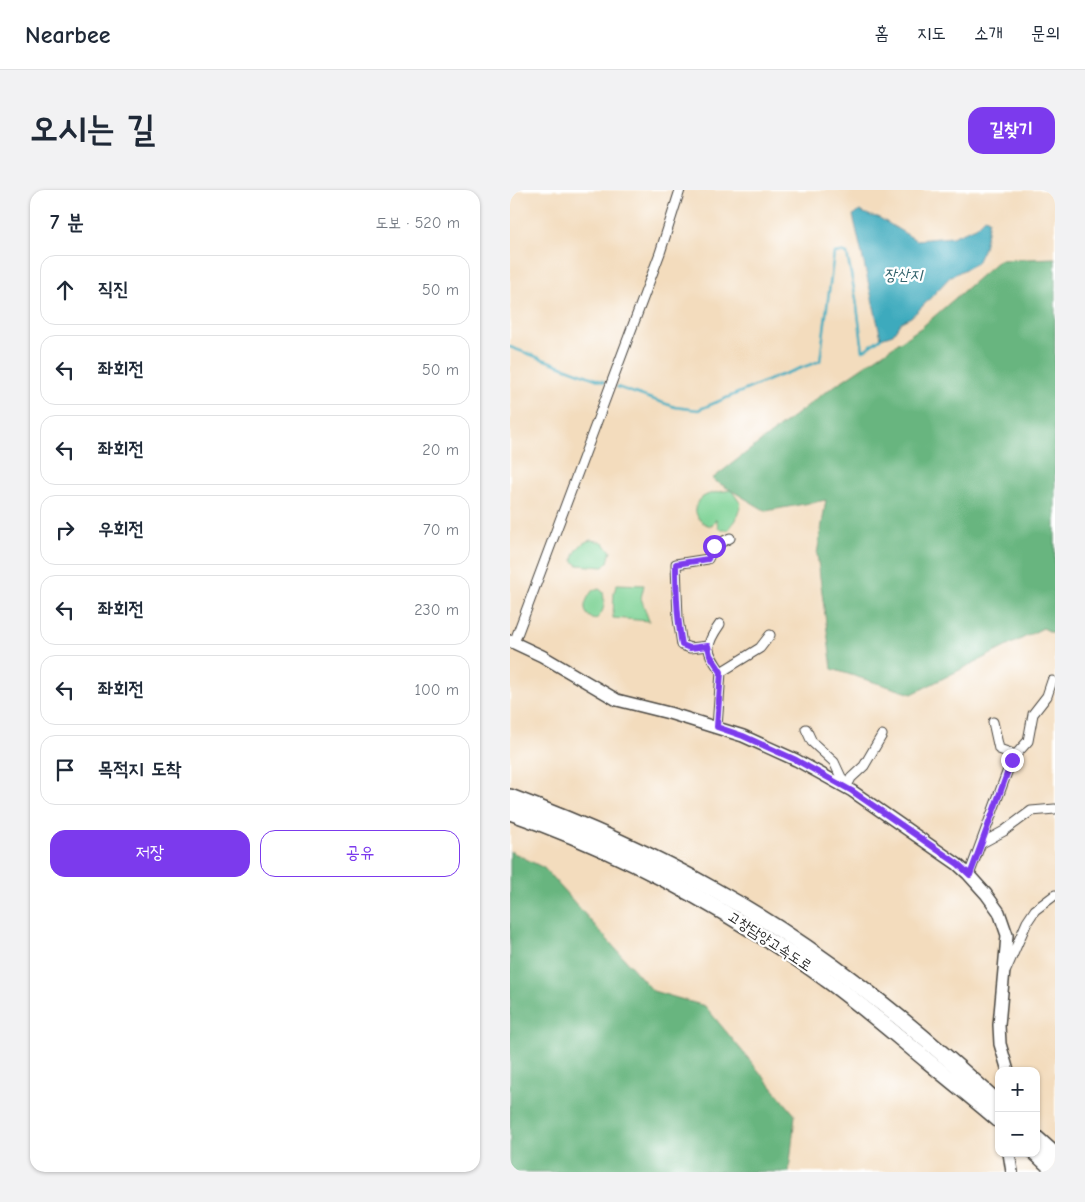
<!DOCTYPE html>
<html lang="ko">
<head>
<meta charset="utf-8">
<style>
	:root { --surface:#fff; --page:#f2f2f3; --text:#1f2937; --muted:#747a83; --line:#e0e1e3; --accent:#7c3aed }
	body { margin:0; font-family:"Comic Neue","Poor Story",sans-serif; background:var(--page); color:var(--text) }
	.controls { position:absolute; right:15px; bottom:15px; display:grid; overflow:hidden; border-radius:10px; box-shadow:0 1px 4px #0004 }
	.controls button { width:45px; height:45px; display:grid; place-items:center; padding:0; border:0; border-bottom:1px solid var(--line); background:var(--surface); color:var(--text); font:25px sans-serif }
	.stop { position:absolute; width:15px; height:15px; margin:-11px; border:4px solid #7c3aed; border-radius:50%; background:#fff }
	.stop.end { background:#7c3aed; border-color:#fff; box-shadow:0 1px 5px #0008 }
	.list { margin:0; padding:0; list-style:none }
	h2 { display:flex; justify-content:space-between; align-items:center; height:65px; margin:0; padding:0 20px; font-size:21px }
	h2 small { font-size:16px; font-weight:400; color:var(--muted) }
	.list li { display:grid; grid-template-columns:32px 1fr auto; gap:15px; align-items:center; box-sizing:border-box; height:70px; margin:0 10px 10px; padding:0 10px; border:1px solid var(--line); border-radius:15px }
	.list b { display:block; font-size:19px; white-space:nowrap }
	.list em { font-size:16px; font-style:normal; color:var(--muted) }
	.actions { display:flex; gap:10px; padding:15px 20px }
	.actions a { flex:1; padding:11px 0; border:1px solid var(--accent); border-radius:15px; text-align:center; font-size:18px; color:var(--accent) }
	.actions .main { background:var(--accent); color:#fff }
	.icon { flex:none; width:28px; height:28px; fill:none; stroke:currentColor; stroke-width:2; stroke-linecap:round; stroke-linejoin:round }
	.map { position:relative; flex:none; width:545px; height:982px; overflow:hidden; border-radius:15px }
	header { display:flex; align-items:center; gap:30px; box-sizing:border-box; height:70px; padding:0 25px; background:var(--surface); border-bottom:1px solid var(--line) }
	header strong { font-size:24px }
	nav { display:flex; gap:28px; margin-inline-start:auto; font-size:18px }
	.intro { display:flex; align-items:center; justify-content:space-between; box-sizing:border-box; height:120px; padding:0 30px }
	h1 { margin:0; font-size:35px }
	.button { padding:12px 22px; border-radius:15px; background:var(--accent); color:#fff; font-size:18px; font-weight:700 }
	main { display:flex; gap:30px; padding:0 30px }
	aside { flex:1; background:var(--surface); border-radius:15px; box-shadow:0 1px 4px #0004 }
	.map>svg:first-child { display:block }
	.green { fill:#7fd396; stroke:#557f60 }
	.forest { fill:#67b57f; stroke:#497055 }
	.water { fill:#3eaabd; stroke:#346a74 }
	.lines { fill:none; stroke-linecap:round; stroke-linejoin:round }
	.stream { stroke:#3eaabd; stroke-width:2.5 }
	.street-casing { stroke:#494641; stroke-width:11 }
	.secondary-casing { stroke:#494641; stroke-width:14 }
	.highway-casing { stroke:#494641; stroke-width:18 }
	.street { stroke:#fff; stroke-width:9 }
	.secondary { stroke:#fff; stroke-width:11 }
	.highway { stroke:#fff; stroke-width:15 }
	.route { stroke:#7c3aed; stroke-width:6 }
	.labels { text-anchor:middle; stroke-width:4.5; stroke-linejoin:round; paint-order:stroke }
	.street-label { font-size:15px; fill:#2b2b2b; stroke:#fff }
	.water-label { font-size:16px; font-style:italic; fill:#34646d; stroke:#fff }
</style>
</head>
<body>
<header>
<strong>Nearbee</strong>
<nav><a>홈</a><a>지도</a><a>소개</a><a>문의</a></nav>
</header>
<div class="intro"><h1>오시는 길</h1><a class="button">길찾기</a></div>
<main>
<aside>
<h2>7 분<small>도보 · 520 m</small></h2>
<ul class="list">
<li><svg class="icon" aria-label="ahead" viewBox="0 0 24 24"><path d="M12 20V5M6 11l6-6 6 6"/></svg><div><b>직진</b></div><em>50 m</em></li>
<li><svg class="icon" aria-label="left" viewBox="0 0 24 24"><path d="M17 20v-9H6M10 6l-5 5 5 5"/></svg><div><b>좌회전</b></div><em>50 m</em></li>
<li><svg class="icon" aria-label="left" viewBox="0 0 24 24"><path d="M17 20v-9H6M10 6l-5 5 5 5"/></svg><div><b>좌회전</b></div><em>20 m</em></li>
<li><svg class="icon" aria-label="right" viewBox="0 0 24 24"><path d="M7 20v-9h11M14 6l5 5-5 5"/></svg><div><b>우회전</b></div><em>70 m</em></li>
<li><svg class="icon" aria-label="left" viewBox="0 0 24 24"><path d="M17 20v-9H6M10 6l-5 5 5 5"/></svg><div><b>좌회전</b></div><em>230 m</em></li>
<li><svg class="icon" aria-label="left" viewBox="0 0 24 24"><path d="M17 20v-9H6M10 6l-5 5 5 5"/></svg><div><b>좌회전</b></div><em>100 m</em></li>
<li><svg class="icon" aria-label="arrive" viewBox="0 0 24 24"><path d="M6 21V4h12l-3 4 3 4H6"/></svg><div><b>목적지 도착</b></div></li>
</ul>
<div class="actions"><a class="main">저장</a><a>공유</a></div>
</aside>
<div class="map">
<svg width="545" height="982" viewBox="0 0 545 982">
	<rect width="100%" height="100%" fill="#fff"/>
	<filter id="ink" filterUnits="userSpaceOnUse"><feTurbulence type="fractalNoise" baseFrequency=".02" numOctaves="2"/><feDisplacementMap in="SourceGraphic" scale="10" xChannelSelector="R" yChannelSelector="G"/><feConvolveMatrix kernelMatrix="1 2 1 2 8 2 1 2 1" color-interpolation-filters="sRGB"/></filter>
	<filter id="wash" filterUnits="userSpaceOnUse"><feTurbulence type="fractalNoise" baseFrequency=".0096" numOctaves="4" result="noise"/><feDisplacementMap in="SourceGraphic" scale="20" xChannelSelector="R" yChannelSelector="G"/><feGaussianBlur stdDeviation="1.12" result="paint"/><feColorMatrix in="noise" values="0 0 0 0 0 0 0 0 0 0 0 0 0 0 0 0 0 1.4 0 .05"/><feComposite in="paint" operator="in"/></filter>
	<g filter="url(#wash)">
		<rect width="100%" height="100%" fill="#f3dcbd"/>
		<g class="green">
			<path d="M221,300l10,14 -5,16 -8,10 -9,-1 -3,-10 -4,7c-15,-2 -23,-19 -9,-29 8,-5 18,-5 28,-7z"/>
			<path d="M81,350l11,2 9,9 -3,11 -5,5 -25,-2 -5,-4c1,-10 8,-19 18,-21z"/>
			<polygon points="107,394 134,395 131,408 139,431 103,428 104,402"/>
			<path d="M89,399l4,3c2,12 2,20 -8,28 -16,-7 -10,-20 -2,-30z"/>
		</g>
		<g class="forest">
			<polygon points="545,68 545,444 533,438 402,504 322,479 307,364 316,310 256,321 202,289 314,203 412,137 489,70"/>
			<polygon points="0,661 34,678 143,801 195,816 285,925 279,982 0,982"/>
		</g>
		<polygon class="water" points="350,21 361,26 368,27 406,50 442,47 466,37 475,28 479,30 474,58 467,73 440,87 411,118 401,127 391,132 383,144 371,148 343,25"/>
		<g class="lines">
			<g class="stream">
				<polyline points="0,157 94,192"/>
				<polyline points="107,197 165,217 188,220 266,187 310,171 324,63 331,62 337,64 346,109 353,161 371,148"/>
			</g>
		</g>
	</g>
	<g filter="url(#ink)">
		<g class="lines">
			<defs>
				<g id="street">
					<path d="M210,434c-16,23 -14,26 1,48"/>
					<polyline points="4,453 150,63 170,0"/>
					<polyline points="198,456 180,458 172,455 168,429 166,374 198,369 204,356 220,348"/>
					<polyline points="483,532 489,559 506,565"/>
					<polyline points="207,537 211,482 250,458 260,445"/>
					<polyline points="296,539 302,552 324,572 336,598"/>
					<polyline points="336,598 341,588 354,576 372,545"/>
					<polyline points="472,653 494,641 521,621 545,619"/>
					<polyline points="459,685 502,569 518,551 523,524 537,506 542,491"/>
					<polyline points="496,780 517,732 525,720 545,705"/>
				</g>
				<g id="secondary">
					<polyline points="0,451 32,466 107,510 159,523 233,546 286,570 342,601 447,674 458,684 476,704 489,722 497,745 496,758 489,835 490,854 498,881"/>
					<polyline points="499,963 502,982"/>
				</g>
				<g id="highway">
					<path d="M0,607c70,26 139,56 204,93 104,57 197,134 285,214"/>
					<path d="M0,622c86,30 167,70 244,119 24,15 49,30 72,48 36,26 69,55 103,83 23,19 47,38 70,58"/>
					<polyline points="526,948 545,965"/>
					<polyline points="526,963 545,981"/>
				</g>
			</defs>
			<use href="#street" class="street-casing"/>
			<use href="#secondary" class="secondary-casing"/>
			<use href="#highway" class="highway-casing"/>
			<use href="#street" class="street"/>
			<use href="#secondary" class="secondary"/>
			<use href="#highway" class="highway"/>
		</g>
	</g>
	<g class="lines" filter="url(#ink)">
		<path class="route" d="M204,356l-6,13 -32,5c0,28 1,54 6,81l8,3 18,-2 2,9 11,17 -4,55 26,9 53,24 56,31 106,73 12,11 42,-115"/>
	</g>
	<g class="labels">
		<g class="street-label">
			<text transform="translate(260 751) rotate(33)" y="5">고창담양고속도로</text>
		</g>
		<g class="water-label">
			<text x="393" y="90">장산지</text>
		</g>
	</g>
</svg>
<div class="controls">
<button>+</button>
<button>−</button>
</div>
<div class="stop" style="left:204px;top:356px"></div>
<div class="stop end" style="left:502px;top:570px"></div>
</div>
</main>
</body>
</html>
